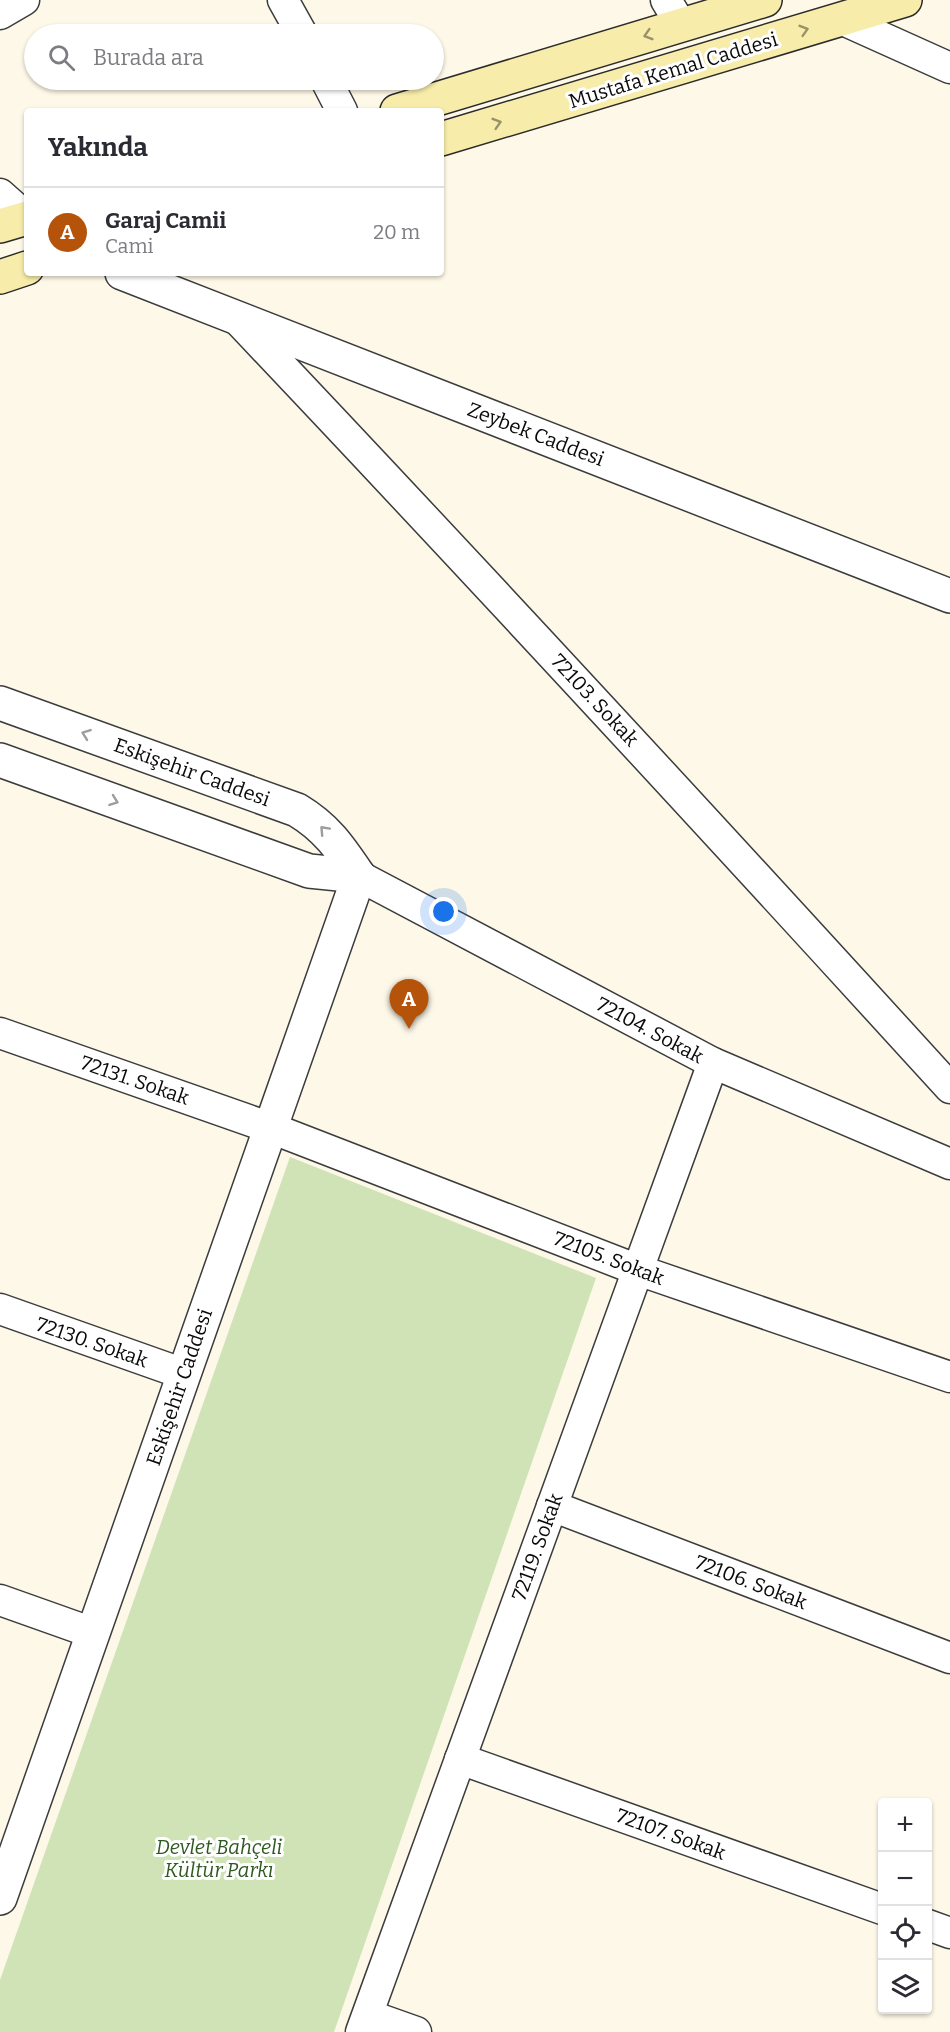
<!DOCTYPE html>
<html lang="tr">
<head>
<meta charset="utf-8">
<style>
	:root { --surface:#fff; --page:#f7f7f7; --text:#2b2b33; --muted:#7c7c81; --line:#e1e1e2; --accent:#b45309 }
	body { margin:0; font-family:Bitter,serif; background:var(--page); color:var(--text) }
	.controls { position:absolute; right:18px; bottom:18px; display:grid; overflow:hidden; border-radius:6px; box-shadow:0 2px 4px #0004 }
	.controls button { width:54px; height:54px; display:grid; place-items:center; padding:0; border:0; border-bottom:2px solid var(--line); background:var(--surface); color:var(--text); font:30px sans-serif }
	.you { position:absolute; left:444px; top:912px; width:21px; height:21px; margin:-15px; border:4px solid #fff; border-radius:50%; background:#1a73e8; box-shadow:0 0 0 9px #1a73e833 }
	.badge { display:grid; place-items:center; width:39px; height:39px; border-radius:50%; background:var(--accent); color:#fff; font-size:20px; font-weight:700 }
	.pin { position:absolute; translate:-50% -50px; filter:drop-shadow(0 2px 3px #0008) }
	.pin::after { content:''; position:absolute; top:32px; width:21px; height:18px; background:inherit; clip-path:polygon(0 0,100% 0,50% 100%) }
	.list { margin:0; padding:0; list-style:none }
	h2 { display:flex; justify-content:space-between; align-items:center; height:78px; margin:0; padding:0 24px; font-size:26px }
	h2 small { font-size:20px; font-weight:400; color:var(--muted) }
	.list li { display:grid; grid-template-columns:39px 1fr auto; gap:18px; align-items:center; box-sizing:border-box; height:90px; padding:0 24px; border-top:2px solid var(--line) }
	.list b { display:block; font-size:22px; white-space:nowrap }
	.list p { margin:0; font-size:20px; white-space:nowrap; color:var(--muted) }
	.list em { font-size:20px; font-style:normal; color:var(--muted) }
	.icon { flex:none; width:33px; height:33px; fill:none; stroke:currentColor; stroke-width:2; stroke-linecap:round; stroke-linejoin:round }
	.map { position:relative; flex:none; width:950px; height:2032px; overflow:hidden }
	.search { position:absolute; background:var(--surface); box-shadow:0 2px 4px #0004; left:24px; top:24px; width:420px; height:66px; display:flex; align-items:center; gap:15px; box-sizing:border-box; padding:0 21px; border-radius:33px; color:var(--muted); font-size:22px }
	.panel { position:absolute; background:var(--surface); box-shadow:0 2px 4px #0004; left:24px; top:108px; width:420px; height:168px; border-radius:6px }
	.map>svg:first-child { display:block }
	.green { fill:#cfe3b6 }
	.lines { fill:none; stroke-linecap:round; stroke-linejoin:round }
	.minor-casing { stroke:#3c3c3c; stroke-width:33 }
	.tertiary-casing { stroke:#3c3c3c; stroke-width:36 }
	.secondary-casing { stroke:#2b2b2b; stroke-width:36 }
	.minor { stroke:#fff; stroke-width:30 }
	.tertiary { stroke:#fff; stroke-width:33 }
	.secondary { stroke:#f7eca9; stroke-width:33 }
	.oneway { stroke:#989169 }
	.oneway2 { stroke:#9d9d9d }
	.labels { text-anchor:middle; stroke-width:6; stroke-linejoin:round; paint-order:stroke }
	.street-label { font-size:20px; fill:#090909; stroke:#fff }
	.park-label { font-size:20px; font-style:italic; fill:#2f5921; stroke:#fff }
</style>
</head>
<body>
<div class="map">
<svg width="950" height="2032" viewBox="0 0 950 2032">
	<rect width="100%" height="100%" fill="#fdf8e8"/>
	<polygon class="green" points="290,1157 596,1278 334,2032 0,2032 0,1980"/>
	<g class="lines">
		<defs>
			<g id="minor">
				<polyline points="283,0 302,34"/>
				<polyline points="666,0 681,25"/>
				<polyline points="0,14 24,0"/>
				<polyline points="841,19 950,68"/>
				<polyline points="326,80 342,111"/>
				<polyline points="0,194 27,218"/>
				<path d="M235,317c241,254 479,512 715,771"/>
				<polyline points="359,876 713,1063 950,1164"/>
				<polyline points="0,1033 271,1128 638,1270 950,1377"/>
				<polyline points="0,1309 184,1374"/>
				<polyline points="552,1506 950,1658"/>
				<polyline points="0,1600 93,1633"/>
				<polyline points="460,1759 882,1909"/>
				<polyline points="928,1925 950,1933"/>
				<polyline points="368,2015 416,2032"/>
				<polyline points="361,2032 713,1063"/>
			</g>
			<g id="tertiary">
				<polyline points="122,273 950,596"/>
				<path d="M0,703l297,107c30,18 43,38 62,66"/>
				<polyline points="0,760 309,871 359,876"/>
				<polyline points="0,1898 359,876"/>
			</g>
			<g id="secondary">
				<polyline points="397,111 765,0"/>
				<polyline points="441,139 905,0"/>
				<polyline points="0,226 27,218"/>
				<polyline points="0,277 27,268"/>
			</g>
		</defs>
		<use href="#minor" class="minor-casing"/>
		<use href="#tertiary" class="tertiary-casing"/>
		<use href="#secondary" class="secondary-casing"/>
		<use href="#minor" class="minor"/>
		<use href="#tertiary" class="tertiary"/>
		<use href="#secondary" class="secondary"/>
	</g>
	<defs><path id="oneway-chevron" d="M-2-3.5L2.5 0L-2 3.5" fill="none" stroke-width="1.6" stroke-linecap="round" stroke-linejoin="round" transform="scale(1.5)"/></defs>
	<g class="oneway">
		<use href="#oneway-chevron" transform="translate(804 30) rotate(-17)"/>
		<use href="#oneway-chevron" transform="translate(648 35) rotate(163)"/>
		<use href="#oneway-chevron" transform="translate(497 123) rotate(-17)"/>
	</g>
	<g class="oneway2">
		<use href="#oneway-chevron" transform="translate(86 734) rotate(-160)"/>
		<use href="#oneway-chevron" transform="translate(114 801) rotate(20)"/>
		<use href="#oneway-chevron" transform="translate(324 830) rotate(-133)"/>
	</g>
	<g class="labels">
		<g class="street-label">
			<text transform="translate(673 70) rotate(-17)" y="7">Mustafa Kemal Caddesi</text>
			<text transform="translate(536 434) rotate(21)" y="7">Zeybek Caddesi</text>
			<text transform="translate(595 700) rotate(47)" y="7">72103. Sokak</text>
			<text transform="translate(192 772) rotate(20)" y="7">Eskişehir Caddesi</text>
			<text transform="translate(650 1030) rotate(28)" y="7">72104. Sokak</text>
			<text transform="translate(135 1080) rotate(19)" y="7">72131. Sokak</text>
			<text transform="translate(609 1258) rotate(21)" y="7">72105. Sokak</text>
			<text transform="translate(92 1342) rotate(19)" y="7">72130. Sokak</text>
			<text transform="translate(179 1387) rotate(-71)" y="7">Eskişehir Caddesi</text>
			<text transform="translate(537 1547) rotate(-70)" y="7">72119. Sokak</text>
			<text transform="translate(751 1582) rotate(21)" y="7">72106. Sokak</text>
			<text transform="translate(671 1834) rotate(20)" y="7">72107. Sokak</text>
		</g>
		<g class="park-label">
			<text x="219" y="1854">Devlet Bahçeli<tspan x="219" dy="23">Kültür Parkı</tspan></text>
		</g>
	</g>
</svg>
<div class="controls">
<button>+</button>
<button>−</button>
<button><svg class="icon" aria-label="locate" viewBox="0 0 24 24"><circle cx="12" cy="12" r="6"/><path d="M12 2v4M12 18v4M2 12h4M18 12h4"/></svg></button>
<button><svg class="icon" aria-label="layers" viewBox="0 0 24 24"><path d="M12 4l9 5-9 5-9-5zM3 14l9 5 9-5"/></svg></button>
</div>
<div class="you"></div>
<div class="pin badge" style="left:409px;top:1029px">A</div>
<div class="search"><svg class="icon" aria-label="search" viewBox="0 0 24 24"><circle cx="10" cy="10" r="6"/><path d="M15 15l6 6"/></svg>Burada ara</div>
<section class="panel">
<h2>Yakında<small></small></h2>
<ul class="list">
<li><span class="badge">A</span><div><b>Garaj Camii</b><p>Cami</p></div><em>20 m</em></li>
</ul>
</section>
</div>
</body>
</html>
